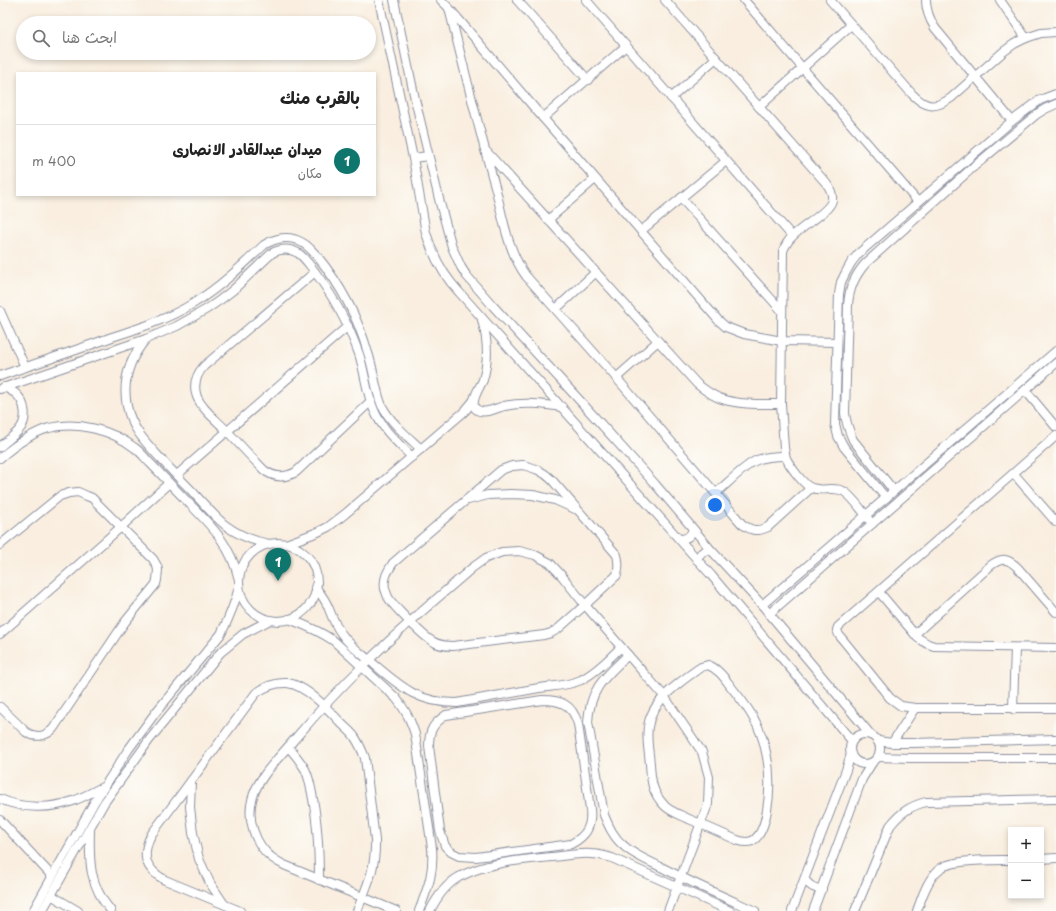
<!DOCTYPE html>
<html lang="ar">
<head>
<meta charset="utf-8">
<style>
	:root { --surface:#fff; --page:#f2f2f2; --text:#222; --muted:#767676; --line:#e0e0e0; --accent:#0f766e }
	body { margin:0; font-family:"Playpen Sans","Playpen Sans Arabic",sans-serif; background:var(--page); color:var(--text); direction:rtl }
	.controls { position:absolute; right:12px; bottom:12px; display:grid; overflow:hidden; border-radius:0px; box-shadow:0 2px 6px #0003 }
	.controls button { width:36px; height:36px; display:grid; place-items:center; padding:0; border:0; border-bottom:1px solid var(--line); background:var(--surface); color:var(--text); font:20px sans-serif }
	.you { position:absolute; left:715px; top:505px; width:14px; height:14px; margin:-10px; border:3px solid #fff; border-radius:50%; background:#1a73e8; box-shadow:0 0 0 6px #1a73e833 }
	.badge { display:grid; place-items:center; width:26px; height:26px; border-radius:50%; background:var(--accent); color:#fff; font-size:13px; font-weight:700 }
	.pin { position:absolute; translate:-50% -33px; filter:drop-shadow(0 1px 2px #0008) }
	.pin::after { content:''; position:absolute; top:21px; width:14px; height:12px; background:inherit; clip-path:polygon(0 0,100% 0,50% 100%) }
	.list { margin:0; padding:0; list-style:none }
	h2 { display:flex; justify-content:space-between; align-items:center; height:52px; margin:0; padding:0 16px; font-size:17px }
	h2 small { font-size:13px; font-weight:400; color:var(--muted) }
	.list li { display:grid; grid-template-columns:26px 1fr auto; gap:12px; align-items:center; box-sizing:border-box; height:72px; padding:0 16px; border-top:1px solid var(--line) }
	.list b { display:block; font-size:15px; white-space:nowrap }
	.list p { margin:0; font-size:13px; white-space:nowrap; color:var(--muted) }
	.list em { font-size:13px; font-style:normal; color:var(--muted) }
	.icon { flex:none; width:22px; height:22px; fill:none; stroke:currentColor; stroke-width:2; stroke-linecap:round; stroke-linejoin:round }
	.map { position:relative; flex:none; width:1056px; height:911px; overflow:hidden; direction:ltr }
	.search { position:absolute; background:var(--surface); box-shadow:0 2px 6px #0003; left:16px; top:16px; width:360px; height:44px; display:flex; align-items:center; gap:10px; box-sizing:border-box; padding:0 14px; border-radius:22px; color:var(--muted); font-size:15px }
	.panel { position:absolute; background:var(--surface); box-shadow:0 2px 6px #0003; left:16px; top:72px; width:360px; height:124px; border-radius:0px; direction:rtl }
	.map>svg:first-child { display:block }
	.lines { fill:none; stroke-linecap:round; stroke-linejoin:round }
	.minor-casing { stroke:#8a8e9e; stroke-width:10 }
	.minor { stroke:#fff; stroke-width:8 }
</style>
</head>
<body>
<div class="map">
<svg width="1056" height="911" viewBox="0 0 1056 911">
	<rect width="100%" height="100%" fill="#fdfcf7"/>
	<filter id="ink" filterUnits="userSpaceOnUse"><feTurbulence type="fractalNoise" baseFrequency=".025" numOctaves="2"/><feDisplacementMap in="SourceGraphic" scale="8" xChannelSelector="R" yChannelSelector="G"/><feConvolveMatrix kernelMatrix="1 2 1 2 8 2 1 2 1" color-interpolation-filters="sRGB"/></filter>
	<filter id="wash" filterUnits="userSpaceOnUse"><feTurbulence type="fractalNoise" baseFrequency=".012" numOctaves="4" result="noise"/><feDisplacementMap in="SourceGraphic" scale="16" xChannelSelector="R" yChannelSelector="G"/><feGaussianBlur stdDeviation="0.9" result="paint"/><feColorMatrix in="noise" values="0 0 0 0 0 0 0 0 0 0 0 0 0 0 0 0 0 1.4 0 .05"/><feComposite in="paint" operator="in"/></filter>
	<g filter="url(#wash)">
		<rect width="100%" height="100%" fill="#f9eedf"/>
	</g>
	<g filter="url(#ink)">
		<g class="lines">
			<defs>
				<g id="minor">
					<path d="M379,0l34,158 13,75c7,23 17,42 33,59l252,283 141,166"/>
					<polyline points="394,0 415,99 440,203 452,247 461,267 466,275 493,306 582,403 655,484 712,551 762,605 871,735"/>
					<polyline points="441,0 449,8 543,118 718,320 726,327 744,334 782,341 837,342"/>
					<polyline points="517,0 588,80"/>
					<polyline points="586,0 792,236"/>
					<path d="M665,0l161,183c4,5 7,10 6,17 -2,12 -32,27 -41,38 -4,4 -6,8 -8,13l-2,153 3,44c1,4 1,7 2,10 4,8 18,28 26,30 10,4 21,-2 31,3 9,4 23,25 29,33"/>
					<polyline points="744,0 918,202"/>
					<path d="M830,0l82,94c14,14 23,15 39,4l52,-46 11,-8 12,-6 15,-5 15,-1"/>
					<path d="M926,0c0,10 4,20 9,28l77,93"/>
					<polyline points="1000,0 1026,38"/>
					<path d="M449,8c15,61 30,122 47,182 7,29 12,61 30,86l87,98 129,150c10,7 15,8 26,3l43,-39"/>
					<polyline points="671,98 716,58"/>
					<polyline points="759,107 851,25"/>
					<polyline points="543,118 626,46"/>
					<path d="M486,151l211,233c8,6 15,12 25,15 18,6 39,5 59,5"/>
					<polyline points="413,158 428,156"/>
					<polyline points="681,198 782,311"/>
					<polyline points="548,220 595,179"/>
					<polyline points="641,231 726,161"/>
					<path d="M315,272l-111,94c-8,9 -11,20 -7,31 6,14 21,24 31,35 12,13 24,26 36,38 10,8 21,8 32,2l75,-71"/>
					<polyline points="556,309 596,272"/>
					<polyline points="0,311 25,367"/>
					<path d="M482,320c6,20 7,39 1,60 -3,7 -13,21 -8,28 7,8 21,0 29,-2 20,-4 38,-2 58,1"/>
					<path d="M146,339c-16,19 -24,42 -19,67 4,22 20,38 34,53 10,11 20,21 30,31 11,12 22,25 34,35 13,10 28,16 44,19"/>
					<path d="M0,376c37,-13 75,-25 112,-39 28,-9 56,-18 82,-34 26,-16 48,-37 70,-58 11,-7 25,-10 37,-3 7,3 11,9 16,14 23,28 41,62 51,97 6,17 7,36 14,53 9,17 25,30 39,43"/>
					<polyline points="616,378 658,341"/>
					<path d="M0,389l146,-50 31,-13 30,-17 13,-9 13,-10 39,-37c8,-4 17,-5 26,0 6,4 10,10 14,15 20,26 36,55 47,86 6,18 7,38 15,56 8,19 23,32 38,47"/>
					<polyline points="1025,390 1056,427"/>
					<polyline points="1056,436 838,627 837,630 839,635 890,698 901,706 915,708 1056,708"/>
					<path d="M0,447c6,-6 14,-11 19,-17 9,-10 7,-28 -4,-37 -3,-2 -7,-4 -11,-6"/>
					<path d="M0,458c14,-12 31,-25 49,-30 29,-7 63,2 86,20 6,4 10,10 15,15 11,11 21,22 32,33 26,27 48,45 57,84"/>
					<path d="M523,465c12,3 20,6 29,15l65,75c2,7 2,12 0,20l-32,30 -27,24 -7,4 -7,2 -91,11c-8,0 -15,-1 -21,-5 -9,-5 -39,-35 -44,-44 -1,-2 -2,-6 -3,-8 -2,-11 3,-18 8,-26l108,-93 11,-4z"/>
					<polyline points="1014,474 1056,522"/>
					<polyline points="177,475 348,326"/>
					<path d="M894,491l-41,-51c-4,-9 -7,-17 -8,-27l3,-108c1,-17 7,-30 18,-42l105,-94 66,-55 8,-5 11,-5"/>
					<path d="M716,493c11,-9 29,-28 41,-33 9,-4 19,-4 28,-4"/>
					<polyline points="886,498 844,447 838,436 835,424 839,294 841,282 846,272 851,263 858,254 1012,121 1040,100 1056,94"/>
					<polyline points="468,500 488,495 511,494 533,495 555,500 575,509"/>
					<path d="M680,539c7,0 11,-3 13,-10"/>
					<circle cx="278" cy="582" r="39"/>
					<polyline points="286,544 318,532 328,527 345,514 465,411 474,400"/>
					<path d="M0,545l60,-49 9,-3 9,-1 9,4 5,2 61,61 4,7 1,4 -1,10 -1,4 -31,38 -72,107c-8,8 -18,9 -27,3l-26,-25"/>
					<path d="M697,560c3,-8 7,-11 15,-9"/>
					<path d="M316,588c5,6 10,13 13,21 3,8 6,16 12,24 7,11 18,19 28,27 30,25 47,43 88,43 27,-5 54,-10 82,-15 14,-2 28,-2 42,-8 15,-8 28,-21 40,-33"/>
					<polyline points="879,592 918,638 928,644 934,646 1056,648"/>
					<polyline points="762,605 1056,351"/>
					<polyline points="769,614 1056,363"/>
					<path d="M289,619c16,6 31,12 45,22l62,57c10,13 14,21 19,36l17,114c2,26 -4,39 -13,63"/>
					<polyline points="0,634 121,527 169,483"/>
					<path d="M915,634l75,-68c12,-9 18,-8 28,2l38,44"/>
					<path d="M628,655c-23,22 -38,33 -40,67l16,93c5,12 10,23 20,31 10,9 24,15 37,21 31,16 63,30 94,44"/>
					<path d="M708,665c11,4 17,14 24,23 13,16 25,32 31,52 3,11 6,24 6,36 1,15 -1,57 -17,65 -5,2 -10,1 -15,-1 -16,-7 -32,-14 -48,-21 -8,-4 -18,-7 -24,-13 -13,-13 -14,-25 -15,-42 -1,-12 -4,-25 -2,-37 3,-26 33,-46 53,-60z"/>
					<path d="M542,700c19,0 30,4 36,24l12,85c2,18 -4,27 -19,35l-95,13 -17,-1 -8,-4 -6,-6 -5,-15 -11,-85c0,-16 4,-22 17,-31z"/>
					<polyline points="1013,709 1015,648"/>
					<circle cx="865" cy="749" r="15"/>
					<polyline points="878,741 892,743 913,743 1056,739"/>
					<polyline points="892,743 915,708"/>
					<path d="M288,747c7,7 12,14 17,22 5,10 6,20 8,30 5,27 6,54 6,81"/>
					<polyline points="878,757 911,758 1056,758"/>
					<polyline points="191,781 190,807 193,833 199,859 210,883 224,904"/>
					<path d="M0,799c23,10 50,10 73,2 11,-4 21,-10 32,-15"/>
					<polyline points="0,820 52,876"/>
					<path d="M90,829c-1,33 -1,56 21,82"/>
					<polyline points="1041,859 1056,858"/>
					<path d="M805,880c5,6 9,9 17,9"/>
					<polyline points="51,895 78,911"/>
					<path d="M33,911l62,-110 33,-51 28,-38 65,-78c8,-16 14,-30 18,-47"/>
					<polyline points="42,911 104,803 150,739 220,653 243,634 270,620"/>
					<path d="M240,911l-75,-31c-20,-11 -24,-24 -14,-45l105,-142c10,-7 19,-11 31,-10 19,2 42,27 54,40 4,4 9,8 13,13 5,7 8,14 11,22l10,82c1,29 -8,46 -18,71"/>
					<path d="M396,911l-112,-46c-4,-2 -9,-5 -13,-8 -16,-13 -24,-37 -19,-57 5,-22 27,-42 41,-59 24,-28 49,-55 75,-80 32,-32 70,-63 104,-93l14,-10 16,-6 17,-1 16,4 15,8 12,13 23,29 43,50 36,41 38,56 7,25 -1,27 -40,107"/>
					<path d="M430,911c7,-14 15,-26 29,-34 28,-15 62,-17 93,-20 13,-1 26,-4 39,-3 7,0 14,2 21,4l118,53"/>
					<polyline points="792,911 846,770 851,754"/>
					<polyline points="813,911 862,779 872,763"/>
					<path d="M855,911l35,-85c10,-13 20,-20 36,-24l130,-3"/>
					<path d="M917,911c5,-14 11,-34 24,-43 13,-9 53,-8 70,-8"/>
				</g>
			</defs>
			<use href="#minor" class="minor-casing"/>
			<use href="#minor" class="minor"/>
		</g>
	</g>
</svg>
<div class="controls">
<button>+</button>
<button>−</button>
</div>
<div class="you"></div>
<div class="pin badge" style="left:278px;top:581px">1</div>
<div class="search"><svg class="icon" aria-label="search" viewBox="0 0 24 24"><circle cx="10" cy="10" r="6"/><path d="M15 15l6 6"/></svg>ابحث هنا</div>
<section class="panel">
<h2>بالقرب منك<small></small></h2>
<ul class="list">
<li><span class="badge">1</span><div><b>ميدان عبدالقادر الانصارى</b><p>مكان</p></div><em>400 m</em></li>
</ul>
</section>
</div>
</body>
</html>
